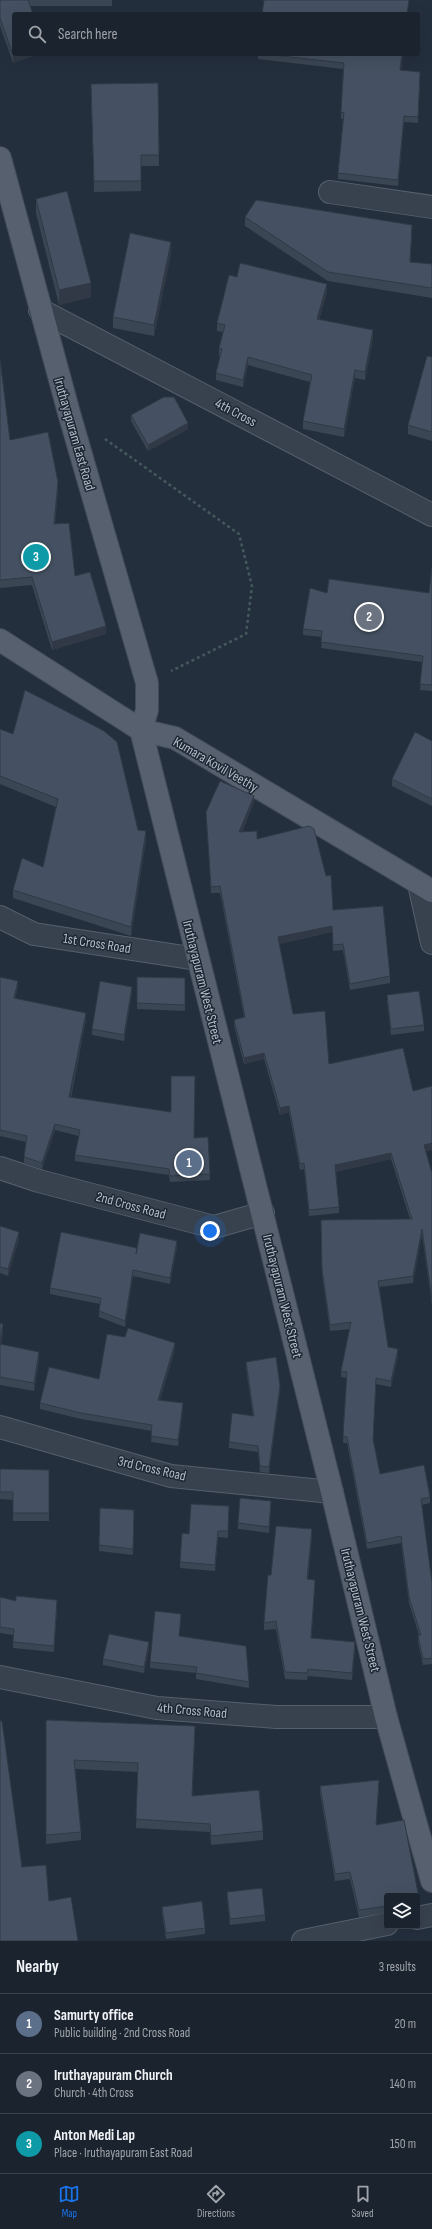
<!DOCTYPE html>
<html lang="en">
<head>
<meta charset="utf-8">
<style>
	:root { --surface:#1b232e; --page:#242b36; --text:#f1f3f6; --muted:#a0a4aa; --line:#39404a; --accent:#1a73e8 }
	body { margin:0; font-family:"Sofia Sans Condensed",sans-serif; background:var(--page); color:var(--text) }
	.controls { position:absolute; right:12px; bottom:12px; display:grid; overflow:hidden; border-radius:4px; box-shadow:0 4px 16px #0002 }
	.controls button { width:36px; height:36px; display:grid; place-items:center; padding:0; border:0; border-bottom:1px solid var(--line); background:var(--surface); color:var(--text); font:20px sans-serif }
	.you { position:absolute; left:210px; top:1231px; width:14px; height:14px; margin:-10px; border:3px solid #fff; border-radius:50%; background:#1a73e8; box-shadow:0 0 0 6px #1a73e833 }
	.badge { display:grid; place-items:center; width:26px; height:26px; border-radius:50%; background:var(--accent); color:#fff; font-size:13px; font-weight:700 }
	.pin { position:absolute; translate:-50% -50%; border:2px solid #fff; box-shadow:0 1px 4px #0006 }
	.list { margin:0; padding:0; list-style:none }
	h2 { display:flex; justify-content:space-between; align-items:center; height:52px; margin:0; padding:0 16px; font-size:17px }
	h2 small { font-size:13px; font-weight:400; color:var(--muted) }
	.list li { display:grid; grid-template-columns:26px 1fr auto; gap:12px; align-items:center; box-sizing:border-box; height:60px; padding:0 16px; border-top:1px solid var(--line) }
	.list b { display:block; font-size:15px; white-space:nowrap }
	.list p { margin:0; font-size:13px; white-space:nowrap; color:var(--muted) }
	.list em { font-size:13px; font-style:normal; color:var(--muted) }
	.icon { flex:none; width:22px; height:22px; fill:none; stroke:currentColor; stroke-width:2; stroke-linecap:round; stroke-linejoin:round }
	.map { position:relative; flex:none; width:432px; height:1941px; overflow:hidden }
	.search { position:absolute; background:var(--surface); box-shadow:0 4px 16px #0002; left:12px; right:12px; top:12px; height:44px; display:flex; align-items:center; gap:10px; box-sizing:border-box; padding:0 14px; border-radius:4px; color:var(--muted); font-size:15px }
	.sheet { height:232px; background:var(--surface) }
	nav { display:flex; justify-content:space-around; align-items:center; box-sizing:border-box; height:56px; border-top:1px solid var(--line); background:var(--surface); font-size:11px; color:var(--muted) }
	nav a { display:grid; justify-items:center; gap:2px }
	nav .on { color:var(--accent) }
	.map>svg:first-child { display:block }
	.lines { fill:none; stroke-linecap:round; stroke-linejoin:round }
	.minor-casing { stroke:#565f6c; stroke-width:24 }
	.major-casing { stroke:#414a57; stroke-width:24 }
	.path { stroke:#44595c; stroke-width:2.5; stroke-dasharray:3 3; stroke-linecap:butt }
	.minor { stroke:#38414e; stroke-width:22 }
	.major { stroke:#56606e; stroke-width:22 }
	.wall { fill:#3b4654 }
	.shaded-wall { fill:#303945 }
	.building { fill:#455162; stroke:#303945 }
	.labels { text-anchor:middle; stroke-width:3; stroke-linejoin:round; paint-order:stroke }
	.street-label { font-size:14px; fill:#b4bcc9; stroke:#1d2633 }
</style>
</head>
<body>
<div class="map">
<svg width="432" height="1941" viewBox="0 0 432 1941">
	<rect width="100%" height="100%" fill="#242f3e"/>
	<g class="lines">
		<defs>
			<g id="minor">
				<polyline points="330,192 432,207"/>
				<polyline points="40,310 432,515"/>
				<polyline points="419,884 432,943"/>
				<polyline points="0,917 34,934 197,959"/>
				<polyline points="0,1168 39,1181 214,1227 263,1213"/>
				<polyline points="0,1427 171,1476 332,1492"/>
				<polyline points="0,1677 157,1708 276,1717 386,1717"/>
				<polyline points="417,1918 432,1915"/>
				<polyline points="303,1941 387,1924"/>
			</g>
			<g id="major">
				<polyline points="0,158 69,413 147,683 147,710 141,730 332,1492 386,1717 432,1881"/>
				<polyline points="0,640 141,730 175,738 432,891"/>
			</g>
		</defs>
		<use href="#minor" class="minor-casing"/>
		<use href="#major" class="major-casing"/>
		<polyline class="path" points="105,439 239,534 252,586 246,634 171,671"/>
		<use href="#minor" class="minor"/>
		<use href="#major" class="major"/>
	</g>
	<g class="wall">
		<polygon points="0,0 112,0 112,6 30,6 14,54 38,54 13,63 0,26"/>
		<polygon points="258,54 403,54 401,70 420,78 418,123 404,122 398,186 338,179 338,173 343,119 341,119 341,112 343,69 258,59"/>
		<polygon points="158,83 159,166 141,166 141,191 94,192 91,95"/>
		<polygon points="36,199 91,297 59,305 36,213"/>
		<polygon points="245,217 412,234 410,263 432,264 432,298 328,281 245,226"/>
		<polygon points="171,253 154,336 113,328 113,317"/>
		<polygon points="237,277 327,292 319,320 373,338 365,380 355,378 344,437 303,429 303,421 310,382 248,365 243,387 216,380 216,373 220,356 219,356 219,348 223,332 217,331 217,323"/>
		<polygon points="432,357 432,441 408,434 408,425"/>
		<polygon points="0,359 10,440 58,490 55,524 75,576 106,634 52,650 32,585 0,588"/>
		<polygon points="131,415 188,429 148,451 131,421"/>
		<polygon points="432,567 432,691 420,690 422,662 321,648 322,637 303,635 303,629 429,593"/>
		<polygon points="0,729 138,830 146,840 131,936 13,898 13,890 43,867 56,807 0,784"/>
		<polygon points="432,741 432,806 392,786 392,779"/>
		<polygon points="254,802 242,832 257,839 333,910 390,976 390,983 350,990 343,950 333,951 332,932 279,944 293,1014 329,1064 413,1091 432,1086 432,1150 425,1151 432,1173 432,1305 422,1235 413,1283 379,1287 388,1347 398,1356 391,1387 376,1384 373,1440 380,1474 430,1497 430,1503 422,1505 432,1583 432,1664 423,1665 418,1642 418,1635 419,1635 409,1603 401,1543 367,1549 347,1443 343,1443 347,1378 341,1377 341,1371 350,1329 330,1331 322,1275 321,1220 410,1219 391,1159 336,1172 339,1207 339,1213 309,1216 304,1169 300,1170 289,1112 280,1115 264,1059 244,1064 234,1026 234,1020 244,1017 220,893 211,893 206,812"/>
		<polygon points="0,977 18,987 15,999 86,1019 71,1098 195,1138 210,1174 210,1180 170,1182 169,1175 75,1161 75,1155 79,1136 55,1130 42,1169 24,1163 24,1157 26,1142 0,1136"/>
		<polygon points="137,977 185,978 185,1011 137,1009"/>
		<polygon points="132,993 124,1041 92,1035 92,1029"/>
		<polygon points="387,995 424,1025 424,1031 391,1035 387,1001"/>
		<polygon points="0,1226 19,1239 8,1276 0,1273"/>
		<polygon points="177,1247 170,1284 133,1276 125,1327 99,1317 99,1311 100,1304 50,1294 50,1288 137,1248"/>
		<polygon points="0,1323 3,1332 1,1345 39,1360 34,1391 0,1385"/>
		<polygon points="175,1349 160,1400 183,1409 178,1446 151,1442 152,1431 81,1419 40,1409 40,1403"/>
		<polygon points="246,1362 280,1392 269,1473 260,1472 258,1452 229,1448 229,1442 253,1416 246,1368"/>
		<polygon points="0,1469 49,1470 49,1521 13,1521 13,1500 0,1499"/>
		<polygon points="271,1507 269,1533 238,1529 238,1523"/>
		<polygon points="100,1508 134,1510 133,1555 99,1551"/>
		<polygon points="229,1512 228,1538 218,1537 215,1571 180,1568 180,1562 189,1534"/>
		<polygon points="312,1537 308,1579 315,1587 311,1638 355,1650 352,1680 308,1676 307,1680 285,1679 276,1629 264,1630 264,1623 271,1575"/>
		<polygon points="0,1597 16,1601 57,1606 54,1652 13,1648 13,1635 0,1633"/>
		<polygon points="181,1620 179,1636 249,1682 249,1688 196,1679 196,1673 150,1668 150,1662"/>
		<polygon points="149,1648 144,1673 103,1665 103,1659"/>
		<polygon points="46,1720 195,1735 192,1796 263,1831 263,1840 211,1845 210,1832 136,1828 138,1772 75,1769 81,1832 81,1840 46,1844"/>
		<polygon points="320,1786 379,1787 376,1825 419,1905 387,1896 387,1913 359,1917 350,1879 335,1881 320,1793"/>
		<polygon points="227,1892 265,1915 265,1921 230,1925 227,1898"/>
		<polygon points="162,1907 205,1928 205,1934 166,1939 162,1913"/>
	</g>
	<g class="shaded-wall">
		<polygon points="409,0 408,14 407,14"/>
		<polygon points="16,54 38,54 13,63 13,55"/>
		<polygon points="402,54 403,54 400,76 400,70"/>
		<polygon points="404,116 404,122 398,186 398,180"/>
		<polygon points="412,225 412,234 410,272 410,262"/>
		<polygon points="171,242 171,253 154,336 154,325"/>
		<polygon points="91,283 91,297 59,305 59,290"/>
		<polygon points="327,284 327,292 317,327 317,319"/>
		<polygon points="373,330 373,338 365,380 365,372"/>
		<polygon points="248,357 248,365 243,387 243,380"/>
		<polygon points="355,370 355,378 344,437 344,429"/>
		<polygon points="188,423 188,429 148,451 148,445"/>
		<polygon points="58,482 58,490 54,532 54,524"/>
		<polygon points="106,626 106,634 52,650 52,642"/>
		<polygon points="254,796 254,802 239,838 239,832"/>
		<polygon points="146,831 146,840 131,936 131,927"/>
		<polygon points="332,926 332,932 278,944 278,937"/>
		<polygon points="18,981 18,987 14,1005 14,998"/>
		<polygon points="132,987 132,993 124,1041 124,1035"/>
		<polygon points="86,1013 86,1019 69,1103 69,1097"/>
		<polygon points="264,1053 264,1059 244,1064 244,1058"/>
		<polygon points="289,1106 289,1112 280,1115 280,1108"/>
		<polygon points="55,1124 55,1130 42,1169 42,1163"/>
		<polygon points="432,1143 432,1150 424,1152 424,1145"/>
		<polygon points="391,1153 391,1159 335,1172 335,1165"/>
		<polygon points="422,1229 422,1235 413,1283 413,1276"/>
		<polygon points="19,1232 19,1239 8,1276 8,1269"/>
		<polygon points="177,1241 177,1247 170,1284 170,1278"/>
		<polygon points="133,1270 133,1276 125,1327 125,1321"/>
		<polygon points="3,1324 3,1332 0,1350 0,1342"/>
		<polygon points="175,1343 175,1349 158,1406 158,1400"/>
		<polygon points="398,1349 398,1356 391,1387 391,1381"/>
		<polygon points="39,1352 39,1360 34,1391 34,1383"/>
		<polygon points="280,1386 280,1392 269,1473 269,1467"/>
		<polygon points="183,1403 183,1409 178,1446 178,1440"/>
		<polygon points="312,1529 312,1537 307,1586 307,1579"/>
		<polygon points="218,1531 218,1537 215,1571 215,1565"/>
		<polygon points="315,1580 315,1587 311,1645 311,1638"/>
		<polygon points="57,1600 57,1606 54,1652 54,1646"/>
		<polygon points="181,1614 181,1620 179,1642 179,1636"/>
		<polygon points="149,1642 149,1648 144,1673 144,1667"/>
		<polygon points="355,1642 355,1650 352,1680 352,1673"/>
		<polygon points="195,1726 195,1735 192,1805 192,1796"/>
		<polygon points="379,1780 379,1787 376,1832 376,1825"/>
		<polygon points="417,1898 419,1898 419,1905 417,1906"/>
	</g>
	<g class="building">
		<polygon points="0,0 28,0 33,14 14,14 14,54 16,54 13,55 0,18"/>
		<polygon points="264,0 409,0 407,14 262,14"/>
		<polygon points="263,54 402,54 400,70 420,72 418,117 404,116 398,180 338,173 344,113 341,112 344,63"/>
		<polygon points="158,83 159,155 141,155 141,181 94,181 91,84"/>
		<polygon points="67,191 91,283 59,290 36,199"/>
		<polygon points="256,200 412,225 410,262 432,264 432,288 328,272 245,217"/>
		<polygon points="130,233 171,242 154,325 113,317"/>
		<polygon points="240,263 327,284 317,319 373,330 365,372 355,370 344,429 303,421 312,375 248,357 243,380 216,373 222,349 219,348 225,325 217,323 229,275 237,277"/>
		<polygon points="427,356 432,357 432,432 408,425"/>
		<polygon points="0,359 10,440 48,432 58,482 54,524 69,523 75,576 90,572 106,626 52,642 32,577 0,580"/>
		<polygon points="164,397 174,397 188,423 148,445 131,415"/>
		<polygon points="432,567 432,685 420,684 423,656 321,642 322,631 303,629 310,588 327,593 329,579 429,593"/>
		<polygon points="25,690 104,731 117,742 138,830 146,831 131,927 13,890 22,858 43,867 58,799 0,776 0,729 13,734"/>
		<polygon points="415,732 432,741 432,799 392,779"/>
		<polygon points="220,781 254,796 239,832 257,831 257,839 309,826 314,829 326,876 331,875 333,910 383,906 390,976 350,984 343,944 333,945 332,926 278,937 293,1014 325,1011 329,1064 403,1048 413,1091 432,1086 432,1143 424,1145 432,1173 432,1299 422,1229 413,1276 378,1281 388,1347 398,1349 391,1381 376,1378 373,1439 380,1474 424,1465 430,1497 421,1499 432,1583 432,1658 423,1659 418,1635 421,1635 409,1597 401,1536 367,1543 347,1437 343,1436 347,1372 341,1371 351,1322 330,1325 322,1269 321,1220 412,1219 391,1153 335,1165 339,1207 309,1210 304,1163 300,1164 289,1106 280,1108 264,1053 244,1058 234,1020 245,1017 220,886 211,887 206,812"/>
		<polygon points="0,977 18,981 14,998 86,1013 69,1097 171,1112 171,1076 195,1076 194,1138 208,1137 210,1174 170,1176 169,1169 75,1155 80,1130 55,1124 42,1163 24,1157 27,1136 0,1130"/>
		<polygon points="137,977 185,978 185,1005 137,1003"/>
		<polygon points="100,981 132,987 124,1035 92,1029"/>
		<polygon points="419,991 424,1025 391,1029 387,995"/>
		<polygon points="0,1226 19,1232 8,1269 0,1267"/>
		<polygon points="61,1232 137,1248 136,1254 140,1233 177,1241 170,1278 133,1270 125,1321 99,1311 101,1298 50,1288"/>
		<polygon points="0,1323 3,1324 0,1342"/>
		<polygon points="128,1328 175,1343 158,1400 183,1403 178,1440 151,1436 152,1425 81,1413 40,1403 49,1367 99,1379 107,1334 125,1337"/>
		<polygon points="0,1344 39,1352 34,1383 0,1377"/>
		<polygon points="276,1357 280,1386 269,1467 260,1466 258,1446 229,1442 232,1413 254,1416 246,1362"/>
		<polygon points="0,1469 49,1470 49,1513 13,1513 13,1492 0,1492"/>
		<polygon points="240,1498 271,1501 269,1527 238,1523"/>
		<polygon points="191,1504 229,1506 228,1531 218,1531 215,1565 180,1562 182,1533 189,1534"/>
		<polygon points="100,1508 134,1510 133,1549 99,1545"/>
		<polygon points="276,1526 312,1529 307,1579 315,1580 311,1638 355,1642 352,1673 308,1669 307,1673 285,1672 276,1621 264,1623 268,1575 271,1575"/>
		<polygon points="16,1596 57,1600 54,1646 13,1642 14,1629 0,1627 0,1597 16,1601"/>
		<polygon points="155,1611 181,1614 179,1636 246,1646 249,1682 196,1673 197,1667 150,1662"/>
		<polygon points="109,1634 149,1642 144,1667 103,1659"/>
		<polygon points="46,1720 195,1726 192,1796 259,1790 263,1831 211,1836 210,1824 136,1819 138,1763 74,1760 81,1832 46,1835"/>
		<polygon points="0,1721 2,1721 22,1867 46,1865 49,1901 71,1897 78,1941 0,1941"/>
		<polygon points="379,1780 376,1825 404,1820 419,1898 417,1898 417,1896 387,1896 387,1906 359,1910 350,1872 335,1874 320,1786"/>
		<polygon points="262,1888 265,1915 230,1919 227,1892"/>
		<polygon points="202,1901 205,1928 166,1933 162,1907"/>
	</g>
	<g class="labels">
		<g class="street-label">
			<text transform="translate(236 412) rotate(28)" y="5">4th Cross</text>
			<text transform="translate(75 434) rotate(74)" y="5">Iruthayapuram East Road</text>
			<text transform="translate(216 764) rotate(30)" y="5">Kumara Kovil Veethy</text>
			<text transform="translate(97 943) rotate(9)" y="5">1st Cross Road</text>
			<text transform="translate(203 982) rotate(76)" y="5">Iruthayapuram West Street</text>
			<text transform="translate(131 1205) rotate(15)" y="5">2nd Cross Road</text>
			<text transform="translate(283 1296) rotate(76)" y="5">Iruthayapuram West Street</text>
			<text transform="translate(152 1468) rotate(13)" y="5">3rd Cross Road</text>
			<text transform="translate(361 1610) rotate(76)" y="5">Iruthayapuram West Street</text>
			<text transform="translate(192 1710) rotate(5)" y="5">4th Cross Road</text>
		</g>
	</g>
</svg>
<div class="controls">
<button><svg class="icon" aria-label="layers" viewBox="0 0 24 24"><path d="M12 4l9 5-9 5-9-5zM3 14l9 5 9-5"/></svg></button>
</div>
<div class="you"></div>
<div class="pin badge" style="left:189px;top:1163px;background:#5c6f8a">1</div>
<div class="pin badge" style="left:369px;top:617px;background:#6b7280">2</div>
<div class="pin badge" style="left:36px;top:557px;background:#0f9aa8">3</div>
<div class="search"><svg class="icon" aria-label="search" viewBox="0 0 24 24"><circle cx="10" cy="10" r="6"/><path d="M15 15l6 6"/></svg>Search here</div>
</div>
<section class="sheet">
<h2>Nearby<small>3 results</small></h2>
<ul class="list">
<li><span class="badge" style="background:#5c6f8a">1</span><div><b>Samurty office</b><p>Public building · 2nd Cross Road</p></div><em>20 m</em></li>
<li><span class="badge" style="background:#6b7280">2</span><div><b>Iruthayapuram Church</b><p>Church · 4th Cross</p></div><em>140 m</em></li>
<li><span class="badge" style="background:#0f9aa8">3</span><div><b>Anton Medi Lap</b><p>Place · Iruthayapuram East Road</p></div><em>150 m</em></li>
</ul>
</section>
<nav>
<a class="on"><svg class="icon" aria-label="map" viewBox="0 0 24 24"><path d="M3 6l6-2 6 2 6-2v14l-6 2-6-2-6 2zM9 4v14M15 6v14"/></svg>Map</a>
<a><svg class="icon" aria-label="directions" viewBox="0 0 24 24"><path d="M12 3l9 9-9 9-9-9zM9 14v-3h6M13 9l2 2-2 2"/></svg>Directions</a>
<a><svg class="icon" aria-label="saved" viewBox="0 0 24 24"><path d="M7 4h10v16l-5-4-5 4z"/></svg>Saved</a>
</nav>
</body>
</html>
